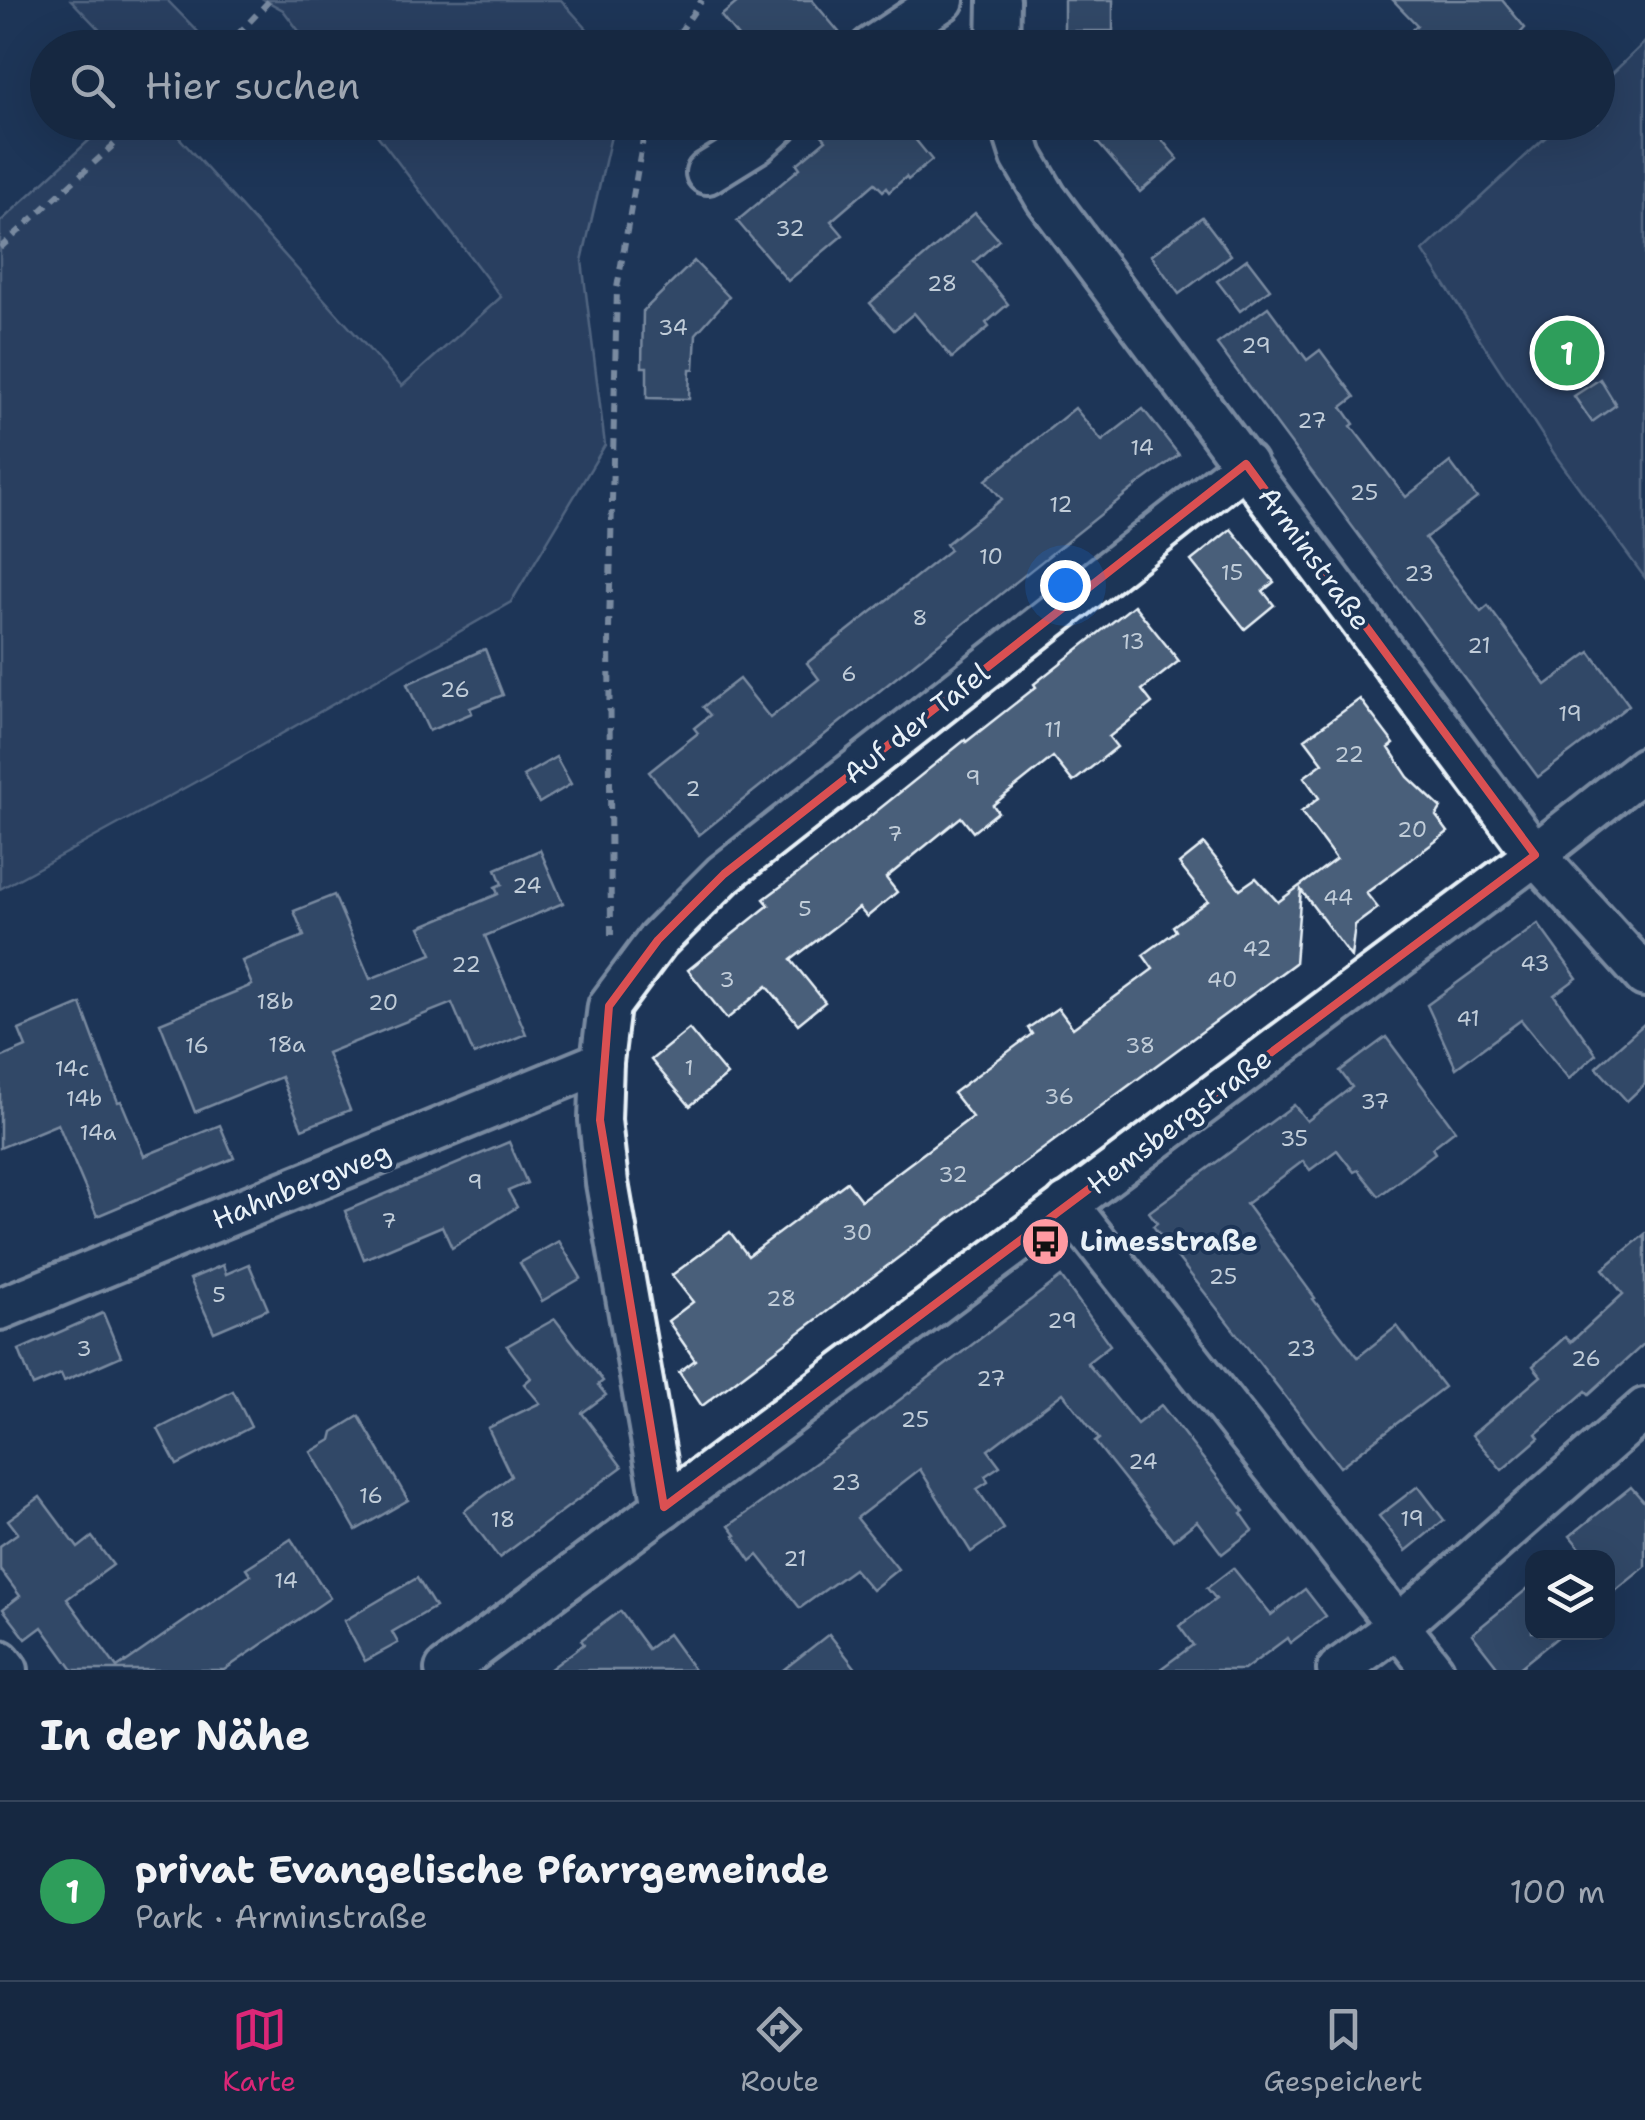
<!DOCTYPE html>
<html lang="de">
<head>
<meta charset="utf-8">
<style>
	:root { --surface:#162841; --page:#1f3048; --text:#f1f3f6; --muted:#9ea6b1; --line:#35445a; --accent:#db2777 }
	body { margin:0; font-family:"Shantell Sans",sans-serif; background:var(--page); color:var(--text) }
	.controls { position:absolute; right:30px; bottom:30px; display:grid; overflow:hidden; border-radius:20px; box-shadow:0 10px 40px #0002 }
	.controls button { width:90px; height:90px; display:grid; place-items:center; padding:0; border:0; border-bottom:2px solid var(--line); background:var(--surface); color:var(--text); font:50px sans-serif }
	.you { position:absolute; left:1065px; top:585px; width:35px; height:35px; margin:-25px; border:8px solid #fff; border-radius:50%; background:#1a73e8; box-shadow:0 0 0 15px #1a73e833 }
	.badge { display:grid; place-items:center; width:65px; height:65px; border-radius:50%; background:var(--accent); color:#fff; font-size:32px; font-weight:700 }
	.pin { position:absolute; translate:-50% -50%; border:5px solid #fff; box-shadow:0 2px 10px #0006 }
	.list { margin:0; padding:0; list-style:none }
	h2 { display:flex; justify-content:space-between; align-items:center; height:130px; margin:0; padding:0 40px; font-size:42px }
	h2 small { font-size:32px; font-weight:400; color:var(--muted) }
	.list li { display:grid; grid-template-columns:65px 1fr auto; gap:30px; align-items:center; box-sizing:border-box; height:180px; padding:0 40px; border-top:2px solid var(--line) }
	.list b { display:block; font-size:38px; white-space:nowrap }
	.list p { margin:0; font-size:32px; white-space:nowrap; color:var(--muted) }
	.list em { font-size:32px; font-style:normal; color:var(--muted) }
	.icon { flex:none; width:55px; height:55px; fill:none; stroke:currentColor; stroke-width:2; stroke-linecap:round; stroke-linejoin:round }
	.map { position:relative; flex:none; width:1645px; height:1670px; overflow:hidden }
	.search { position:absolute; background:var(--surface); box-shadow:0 10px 40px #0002; left:30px; right:30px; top:30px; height:110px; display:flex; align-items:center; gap:25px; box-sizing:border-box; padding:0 35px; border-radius:55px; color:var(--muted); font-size:38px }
	.sheet { height:310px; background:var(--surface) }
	nav { display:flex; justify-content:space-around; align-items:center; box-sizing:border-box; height:140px; border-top:2px solid var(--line); background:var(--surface); font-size:28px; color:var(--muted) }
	nav a { display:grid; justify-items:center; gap:5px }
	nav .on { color:var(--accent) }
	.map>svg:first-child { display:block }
	.green { fill:#374d6c; stroke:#909fb2; stroke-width:2.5 }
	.building { fill:#495e7a; stroke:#e8f1f8; stroke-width:2.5 }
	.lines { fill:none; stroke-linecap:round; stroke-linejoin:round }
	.minor-casing { stroke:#e8f1f8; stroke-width:48 }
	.path { stroke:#e8f1f8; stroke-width:6; stroke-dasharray:10 8; stroke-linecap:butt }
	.minor { stroke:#1d3557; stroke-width:40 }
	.marked { fill:none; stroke:#da5052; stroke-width:8; stroke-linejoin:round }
	.labels { text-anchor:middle; stroke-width:8; stroke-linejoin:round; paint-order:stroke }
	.number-label { font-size:22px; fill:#c0ccd8 }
	.street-label { font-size:28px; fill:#e8f1f8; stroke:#1d3557 }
	.poi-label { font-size:28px; font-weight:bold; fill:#e8f1f8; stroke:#1d3557; text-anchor:start }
</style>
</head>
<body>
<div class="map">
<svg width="1645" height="1670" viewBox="0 0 1645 1670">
	<rect width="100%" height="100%" fill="#1d3557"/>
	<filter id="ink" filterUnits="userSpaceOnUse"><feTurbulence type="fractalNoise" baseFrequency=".01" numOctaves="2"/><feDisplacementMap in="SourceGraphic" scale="20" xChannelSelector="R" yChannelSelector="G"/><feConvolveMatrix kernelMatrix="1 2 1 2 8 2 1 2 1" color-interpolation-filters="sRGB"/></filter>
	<g filter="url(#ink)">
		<g class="green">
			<polygon points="71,0 167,0 203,37 192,47 116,47"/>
			<polygon points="265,0 561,0 596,39 601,47 311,47 283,10"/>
			<polygon points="1645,42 1645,578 1555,455 1423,251 1561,123 1598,122 1598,87"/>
			<polygon points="108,123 166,123 402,386 501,297 368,123 614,123 582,261 605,445 511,602 241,757 0,889 0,222"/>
		</g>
		<g class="building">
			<polygon points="740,0 812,0 839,32 820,48 747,48 721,16"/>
			<rect x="1064" y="0" width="49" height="31"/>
			<polygon points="1393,0 1502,0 1525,28 1506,48 1393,48 1417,25"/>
			<polygon points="811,122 901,122 932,160 908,180 906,177 889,192 886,188 883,191 875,183 831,221 843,235 788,281 737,221 800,168 797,164 826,140"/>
			<polygon points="1080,122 1147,122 1178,159 1140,192"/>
			<polygon points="975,213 999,240 974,262 1008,304 986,323 989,327 952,358 914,313 894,330 870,303"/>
			<polygon points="1202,217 1231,255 1179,294 1151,255"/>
			<polygon points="1247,259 1270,289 1240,311 1217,281"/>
			<polygon points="694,261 729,297 696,334 694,369 690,369 689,399 647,398 647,367 642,367 643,311"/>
			<polygon points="1268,307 1307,360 1320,350 1355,397 1342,407 1354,424 1351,426 1406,497 1450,462 1477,498 1425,538 1481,612 1488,606 1546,685 1590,652 1629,705 1600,728 1601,729 1538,777 1217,344"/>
			<polygon points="1600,379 1616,405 1592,422 1574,396"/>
			<polygon points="1075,408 1102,441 1143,409 1179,455 1140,483 699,835 649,772 698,733 694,728 710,715 703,707 739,679 770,718 819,679 807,663 950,550 946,544 1002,499 986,480"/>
			<polygon points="1231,529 1274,582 1263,591 1274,605 1245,629 1191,561"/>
			<polygon points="1134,605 1179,661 1142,690 1152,703 1109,737 1117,747 1073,782 1053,757 993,805 998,812 973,832 961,817 886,878 897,892 867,917 859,908 791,960 825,1002 798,1024 767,986 727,1019 688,970 769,905 764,899 807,867 965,740 966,742 1036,687 1034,684"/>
			<polygon points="485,649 503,695 470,708 472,713 429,731 407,684"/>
			<polygon points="1360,699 1394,744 1389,748 1408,777 1441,808 1436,816 1448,832 1366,893 1378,908 1355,925 1351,957 1301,890 1295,963 1001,1180 702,1406 679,1372 695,1360 668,1321 693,1302 672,1275 730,1232 748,1256 847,1182 861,1200 972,1117 953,1093 1032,1034 1028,1028 1058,1008 1073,1028 1153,969 1143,955 1176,931 1173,926 1208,901 1179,864 1204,844 1240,889 1256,878 1278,902 1336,859 1301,812 1319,798 1304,777 1323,763 1305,739"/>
			<polygon points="556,757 571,784 539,803 523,776"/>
			<polygon points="540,850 563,903 485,936 526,1034 474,1055 452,1003 327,1053 350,1110 302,1129 281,1077 195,1112 160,1023 252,985 242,961 304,936 294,911 334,895 370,979 432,954 420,927 498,894 495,887 502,884 496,869"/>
			<polygon points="1538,924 1577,978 1554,995 1596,1054 1569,1079 1521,1020 1456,1068 1427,1005"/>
			<polygon points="81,1004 106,1072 118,1102 121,1101 144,1156 220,1125 234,1158 97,1216 58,1124 0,1148 0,1058 26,1047 19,1030"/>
			<polygon points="1645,1023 1645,1084 1627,1101 1596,1067"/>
			<polygon points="689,1029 727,1075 690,1106 651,1060"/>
			<polygon points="1386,1037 1455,1130 1432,1148 1435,1153 1379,1196 1358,1170 1354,1172 1337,1150 1310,1170 1303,1161 1246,1204 1315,1298 1313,1299 1358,1357 1397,1326 1444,1387 1340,1467 1153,1226 1157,1223 1149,1212 1294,1105 1307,1121 1352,1087 1340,1071"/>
			<polygon points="509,1142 527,1183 508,1191 517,1207 452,1248 442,1226 364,1259 345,1211"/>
			<polygon points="1645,1234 1645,1343 1589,1394 1586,1391 1536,1434 1539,1438 1502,1470 1472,1435 1541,1376 1533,1366 1565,1337 1571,1342 1623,1294 1603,1269"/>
			<polygon points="559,1241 581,1278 542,1301 520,1263"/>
			<polygon points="249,1264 268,1309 214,1332 190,1279 223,1265 226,1274"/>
			<polygon points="1061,1277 1110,1345 1087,1363 1137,1424 1161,1405 1244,1511 1241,1513 1253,1530 1222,1554 1197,1521 1173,1540 1095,1442 1099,1439 1063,1393 988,1450 1000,1466 985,1476 988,1482 977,1489 1004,1529 971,1552 920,1469 857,1518 898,1569 872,1590 854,1569 800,1608 758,1555 751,1561 734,1536 736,1535 729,1526 847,1440"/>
			<polygon points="103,1313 121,1356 64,1381 61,1374 33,1386 19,1350"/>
			<polygon points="555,1319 603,1381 598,1385 606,1395 582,1413 622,1467 499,1558 464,1511 511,1476 488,1428 540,1403 524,1384 531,1378 507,1346"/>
			<polygon points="233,1391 251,1427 177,1465 158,1429"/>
			<polygon points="359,1416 408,1500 356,1530 311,1452 331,1440 333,1432"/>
			<polygon points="1418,1486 1444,1520 1406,1551 1379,1516"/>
			<polygon points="1631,1487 1645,1503 1645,1567 1608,1597 1608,1558 1588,1558 1570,1536"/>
			<polygon points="40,1497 78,1548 92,1537 113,1565 67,1599 117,1668 251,1575 246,1568 291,1539 330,1598 224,1670 73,1670 42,1627 26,1639 3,1609 20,1596 0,1569 0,1546 18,1533 8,1520"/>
			<polygon points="1233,1568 1271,1615 1305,1589 1326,1616 1290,1643 1287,1638 1244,1670 1159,1670 1193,1645 1179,1626 1216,1599 1207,1588"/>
			<polygon points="417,1578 435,1607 392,1632 398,1643 365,1661 344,1621"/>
			<polygon points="1532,1585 1532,1632 1564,1632 1517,1670 1500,1670 1472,1634"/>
			<polygon points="620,1611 648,1649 668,1634 694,1670 549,1670 584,1644 581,1640"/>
			<polygon points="829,1634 857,1670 783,1670"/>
		</g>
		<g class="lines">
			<defs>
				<g id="minor">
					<polyline points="871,48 943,0"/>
					<polyline points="998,48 999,0"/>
					<polyline points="1011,122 1022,157 1046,198 1535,855 1645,976"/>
					<polyline points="707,173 757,142 779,122"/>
					<polyline points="1067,1204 1433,1670"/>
					<polyline points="0,1309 602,1062"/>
					<polyline points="664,1507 607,1183 600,1120 602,1062 609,1006 658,940 724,874 1246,464"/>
					<polyline points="0,1661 7,1670"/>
					<polyline points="446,1670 1535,855 1645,768"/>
					<polyline points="1338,1670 1398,1626 1645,1409"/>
				</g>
			</defs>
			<use href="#minor" class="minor-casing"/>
			<g class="path">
				<polyline points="225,48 270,0"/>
				<polyline points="669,48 702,0"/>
				<polyline points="0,248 139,122"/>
				<polyline points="611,935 609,629 617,288 646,122"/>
			</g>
			<use href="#minor" class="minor"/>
		</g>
	</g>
	<path d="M0 0H1645V1670H0ZM1246,464l289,391 -871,652 -64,-387 9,-114 49,-66 66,-66z" fill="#1d3557" fill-opacity=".55" fill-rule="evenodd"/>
	<path class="marked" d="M1246,464l289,391 -871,652 -64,-387 9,-114 49,-66 66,-66z"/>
	<defs>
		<symbol id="bus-disc" viewBox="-11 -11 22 22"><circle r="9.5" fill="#ff9aa2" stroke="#1d3557"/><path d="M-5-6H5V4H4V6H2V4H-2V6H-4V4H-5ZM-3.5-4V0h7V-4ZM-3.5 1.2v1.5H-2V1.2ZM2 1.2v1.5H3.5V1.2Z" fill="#111"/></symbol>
	</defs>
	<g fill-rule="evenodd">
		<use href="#bus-disc" x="1018" y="1214" width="55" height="55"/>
	</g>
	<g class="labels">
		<g class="number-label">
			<text x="790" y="236">32</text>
			<text x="942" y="291">28</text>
			<text x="673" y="335">34</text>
			<text x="1256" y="353">29</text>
			<text x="1312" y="428">27</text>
			<text x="1142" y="455">14</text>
			<text x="1364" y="500">25</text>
			<text x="1061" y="512">12</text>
			<text x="991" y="564">10</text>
			<text x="1232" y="580">15</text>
			<text x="1419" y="581">23</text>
			<text x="920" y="625">8</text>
			<text x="1133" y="649">13</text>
			<text x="1479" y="653">21</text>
			<text x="849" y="681">6</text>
			<text x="455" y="697">26</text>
			<text x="1570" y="721">19</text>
			<text x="1053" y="737">11</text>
			<text x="1349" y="762">22</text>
			<text x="973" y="785">9</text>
			<text x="693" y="796">2</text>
			<text x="1412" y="837">20</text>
			<text x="895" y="841">7</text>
			<text x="527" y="893">24</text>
			<text x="1338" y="905">44</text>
			<text x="805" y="916">5</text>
			<text x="1257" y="956">42</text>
			<text x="1535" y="971">43</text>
			<text x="466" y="972">22</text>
			<text x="727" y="987">3</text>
			<text x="1222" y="987">40</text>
			<text x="275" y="1009">18b</text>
			<text x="383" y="1010">20</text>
			<text x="1468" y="1026">41</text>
			<text x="287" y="1052">18a</text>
			<text x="197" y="1053">16</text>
			<text x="1140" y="1053">38</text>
			<text x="689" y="1075">1</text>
			<text x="72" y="1076">14c</text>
			<text x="1059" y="1104">36</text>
			<text x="84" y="1106">14b</text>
			<text x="1375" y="1109">37</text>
			<text x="98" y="1140">14a</text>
			<text x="1294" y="1146">35</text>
			<text x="953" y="1182">32</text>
			<text x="475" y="1189">9</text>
			<text x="389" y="1228">7</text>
			<text x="857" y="1240">30</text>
			<text x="1223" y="1284">25</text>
			<text x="219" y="1302">5</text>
			<text x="781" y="1306">28</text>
			<text x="1062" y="1328">29</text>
			<text x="84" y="1356">3</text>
			<text x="1301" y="1356">23</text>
			<text x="1586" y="1366">26</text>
			<text x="991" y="1386">27</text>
			<text x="915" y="1427">25</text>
			<text x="1143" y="1469">24</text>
			<text x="846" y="1490">23</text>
			<text x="371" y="1503">16</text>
			<text x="1412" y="1526">19</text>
			<text x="503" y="1527">18</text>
			<text x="795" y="1566">21</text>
			<text x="286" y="1588">14</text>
		</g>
		<g class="street-label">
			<text transform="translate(1315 558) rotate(54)" y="10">Arminstraße</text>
			<text transform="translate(916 723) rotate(-38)" y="10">Auf der Tafel</text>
			<text transform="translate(1179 1121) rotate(-37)" y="10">Hemsbergstraße</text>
			<text transform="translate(301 1185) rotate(-22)" y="10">Hahnbergweg</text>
		</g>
		<g class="poi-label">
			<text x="1080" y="1251">Limesstraße</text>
		</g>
	</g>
</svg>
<div class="controls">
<button><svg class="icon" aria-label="layers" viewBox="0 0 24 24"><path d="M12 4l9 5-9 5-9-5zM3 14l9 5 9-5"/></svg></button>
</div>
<div class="you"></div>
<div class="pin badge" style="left:1567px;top:353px;background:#2e9e5b">1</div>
<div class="search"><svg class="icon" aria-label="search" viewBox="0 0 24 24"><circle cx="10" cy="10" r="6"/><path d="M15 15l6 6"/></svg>Hier suchen</div>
</div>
<section class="sheet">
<h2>In der Nähe<small></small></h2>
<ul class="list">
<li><span class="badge" style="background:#2e9e5b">1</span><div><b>privat Evangelische Pfarrgemeinde</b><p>Park · Arminstraße</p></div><em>100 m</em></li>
</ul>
</section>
<nav>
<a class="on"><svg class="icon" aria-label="map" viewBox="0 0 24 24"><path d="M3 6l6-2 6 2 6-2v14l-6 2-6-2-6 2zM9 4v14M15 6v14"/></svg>Karte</a>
<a><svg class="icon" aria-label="directions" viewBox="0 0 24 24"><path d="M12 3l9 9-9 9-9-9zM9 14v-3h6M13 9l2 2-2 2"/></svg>Route</a>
<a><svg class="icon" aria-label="saved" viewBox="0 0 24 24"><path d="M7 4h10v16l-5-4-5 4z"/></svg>Gespeichert</a>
</nav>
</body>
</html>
